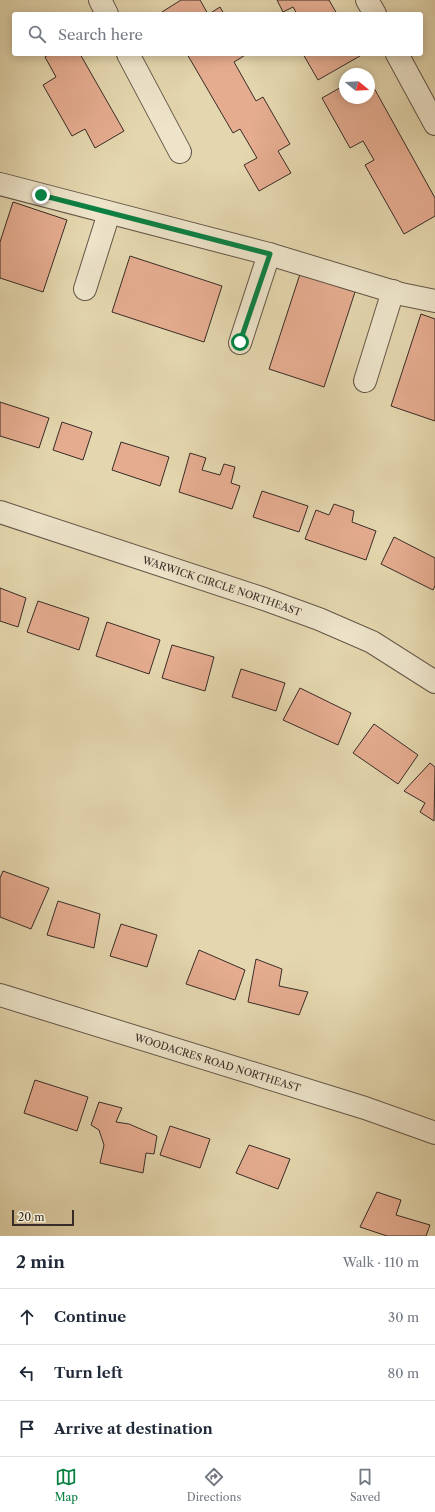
<!DOCTYPE html>
<html lang="en">
<head>
<meta charset="utf-8">
<style>
	:root { --surface:#fff; --page:#f2f2f3; --text:#1f2937; --muted:#747a83; --line:#e0e1e3; --accent:#0b8043 }
	body { margin:0; font-family:"Libre Caslon Text",serif; background:var(--page); color:var(--text) }
	.compass { position:absolute; left:339px; top:68px; width:36px; height:36px; border-radius:50%; background:var(--surface); box-shadow:0 2px 10px #0003; rotate:108deg }
	.scale { position:absolute; left:12px; bottom:10px; width:62px; box-sizing:border-box; padding-left:4px; border:2px solid #392c26; border-top:0; font-size:11px; line-height:14px; white-space:nowrap; color:#392c26; -webkit-text-stroke:3px #ede4ca; paint-order:stroke }
	.stop { position:absolute; width:12px; height:12px; margin:-9px; border:3px solid #0b8043; border-radius:50%; background:#fff }
	.stop.end { background:#0b8043; border-color:#fff; box-shadow:0 1px 4px #0008 }
	.list { margin:0; padding:0; list-style:none }
	h2 { display:flex; justify-content:space-between; align-items:center; height:52px; margin:0; padding:0 16px; font-size:17px }
	h2 small { font-size:13px; font-weight:400; color:var(--muted) }
	.list li { display:grid; grid-template-columns:26px 1fr auto; gap:12px; align-items:center; box-sizing:border-box; height:56px; padding:0 16px; border-top:1px solid var(--line) }
	.list b { display:block; font-size:15px; white-space:nowrap }
	.list em { font-size:13px; font-style:normal; color:var(--muted) }
	.icon { flex:none; width:22px; height:22px; fill:none; stroke:currentColor; stroke-width:2; stroke-linecap:round; stroke-linejoin:round }
	.map { position:relative; flex:none; width:435px; height:1236px; overflow:hidden }
	.search { position:absolute; background:var(--surface); box-shadow:0 2px 10px #0003; left:12px; right:12px; top:12px; height:44px; display:flex; align-items:center; gap:10px; box-sizing:border-box; padding:0 14px; border-radius:4px; color:var(--muted); font-size:15px }
	.sheet { height:220px; background:var(--surface) }
	nav { display:flex; justify-content:space-around; align-items:center; box-sizing:border-box; height:56px; border-top:1px solid var(--line); background:var(--surface); font-size:11px; color:var(--muted) }
	nav a { display:grid; justify-items:center; gap:2px }
	nav .on { color:var(--accent) }
	.map>svg:first-child { display:block }
	.building { fill:#e5ac90; stroke:#392c26 }
	.lines { fill:none; stroke-linecap:round; stroke-linejoin:round }
	.street-casing { stroke:#645648; stroke-width:24 }
	.street { stroke:#ede4ca; stroke-width:22 }
	.route { stroke:#0b8043; stroke-width:5 }
	.labels { text-anchor:middle; stroke-width:3; stroke-linejoin:round; paint-order:stroke }
	.street-label { font-size:10px; fill:#392c26; stroke:#ede4ca }
</style>
</head>
<body>
<div class="map">
<svg width="435" height="1236" viewBox="0 0 435 1236">
	<rect width="100%" height="100%" fill="#e4d6ae"/>
	<filter id="stains"><feTurbulence type="fractalNoise" baseFrequency=".005" numOctaves="4"/><feColorMatrix values="0 0 0 0 .2 0 0 0 0 .09 0 0 0 0 .02 0 0 0 .5 -.17"/></filter>
	<radialGradient id="worn" r=".72"><stop offset=".6" stop-color="#630" stop-opacity="0"/><stop offset="1" stop-color="#630" stop-opacity=".3"/></radialGradient>
	<g class="building">
		<polygon points="181,0 200,0 208,14 163,14 162,12"/>
		<polygon points="277,0 329,0 337,14 297,14 293,7 283,12"/>
		<polygon points="220,7 224,14 209,14"/>
		<polygon points="49,54 80,54 124,131 95,148 85,129 72,136 43,85 56,77 45,57"/>
		<polygon points="187,54 247,54 234,62 256,101 263,97 290,144 278,151 291,173 259,191 244,165 257,158 240,129 233,133"/>
		<polygon points="303,54 359,54 360,56 318,80"/>
		<polygon points="369,79 435,198 435,216 404,234 365,165 374,160 363,141 350,148 322,98 345,85 345,98 369,98"/>
		<polygon points="13,202 67,220 43,292 0,278 0,242"/>
		<polygon points="130,256 222,286 204,342 112,312"/>
		<polygon points="300,274 355,292 324,387 269,369"/>
		<polygon points="421,314 435,319 435,421 391,406"/>
		<polygon points="0,402 49,418 39,448 0,436"/>
		<polygon points="62,422 92,432 83,460 53,450"/>
		<polygon points="121,442 169,457 160,486 112,470"/>
		<polygon points="190,453 206,458 202,470 220,475 224,464 235,467 231,483 240,486 232,509 179,492"/>
		<polygon points="262,491 308,506 299,532 253,517"/>
		<polygon points="334,504 354,511 352,522 376,531 366,560 305,539 316,510 329,515"/>
		<polygon points="394,537 435,558 435,586 433,590 381,564"/>
		<polygon points="0,588 26,598 18,627 0,621"/>
		<polygon points="38,601 89,618 79,650 27,632"/>
		<polygon points="107,622 160,640 149,674 96,656"/>
		<polygon points="172,645 214,657 205,691 162,678"/>
		<polygon points="241,669 285,683 276,711 232,697"/>
		<polygon points="300,688 351,713 338,745 283,720"/>
		<polygon points="374,724 418,755 398,784 353,753"/>
		<polygon points="430,763 435,767 434,821 420,812 425,803 404,791"/>
		<polygon points="3,871 49,888 31,929 0,917 0,878"/>
		<polygon points="58,901 100,914 94,948 47,935"/>
		<polygon points="121,924 157,935 147,967 110,956"/>
		<polygon points="199,950 245,970 235,1000 186,984"/>
		<polygon points="256,959 282,969 279,986 308,992 299,1015 248,1002"/>
		<polygon points="35,1080 88,1097 77,1131 24,1113"/>
		<polygon points="99,1102 122,1108 116,1122 129,1124 157,1136 154,1154 146,1153 143,1173 100,1163 104,1145 99,1130 91,1125"/>
		<polygon points="170,1126 210,1139 200,1168 160,1155"/>
		<polygon points="249,1145 290,1159 278,1189 236,1173"/>
		<polygon points="377,1192 401,1200 396,1215 430,1225 426,1236 387,1236 360,1227"/>
	</g>
	<g class="lines">
		<defs>
			<g id="street">
				<polyline points="100,0 107,14"/>
				<polyline points="367,0 375,14"/>
				<polyline points="128,54 180,152"/>
				<polyline points="397,54 435,124"/>
				<polyline points="0,184 269,254 401,294 435,301"/>
				<polyline points="85,289 109,213"/>
				<polyline points="240,343 269,254"/>
				<polyline points="365,381 393,291"/>
				<path id="s1" d="M0,512l264,87 55,20 53,23 63,40"/>
				<path id="s2" d="M0,995l365,113 70,25"/>
			</g>
		</defs>
		<use href="#street" class="street-casing"/>
		<use href="#street" class="street"/>
	</g>
	<g class="lines">
		<polyline class="route" points="41,195 270,254 240,342"/>
	</g>
	<g class="labels">
		<g class="street-label">
			<text dy="4" stroke="none"><textPath href="#s1" startOffset="234">WARWICK CIRCLE NORTHEAST</textPath></text>
			<text dy="4" stroke="none"><textPath href="#s2" startOffset="228">WOODACRES ROAD NORTHEAST</textPath></text>
		</g>
	</g>
	<rect width="100%" height="100%" filter="url(#stains)"/>
	<rect width="100%" height="100%" fill="url(#worn)"/>
</svg>
<svg class="compass" viewBox="-18 -18 36 36"><path d="M0-13l5 13h-10z" fill="#e53935"/><path d="M0 13l5-13h-10z" fill="#747a83"/></svg>
<div class="scale">20 m</div>
<div class="stop" style="left:240px;top:342px"></div>
<div class="stop end" style="left:41px;top:195px"></div>
<div class="search"><svg class="icon" aria-label="search" viewBox="0 0 24 24"><circle cx="10" cy="10" r="6"/><path d="M15 15l6 6"/></svg>Search here</div>
</div>
<section class="sheet">
<h2>2 min<small>Walk · 110 m</small></h2>
<ul class="list">
<li><svg class="icon" aria-label="ahead" viewBox="0 0 24 24"><path d="M12 20V5M6 11l6-6 6 6"/></svg><div><b>Continue</b></div><em>30 m</em></li>
<li><svg class="icon" aria-label="left" viewBox="0 0 24 24"><path d="M17 20v-9H6M10 6l-5 5 5 5"/></svg><div><b>Turn left</b></div><em>80 m</em></li>
<li><svg class="icon" aria-label="arrive" viewBox="0 0 24 24"><path d="M6 21V4h12l-3 4 3 4H6"/></svg><div><b>Arrive at destination</b></div></li>
</ul>
</section>
<nav>
<a class="on"><svg class="icon" aria-label="map" viewBox="0 0 24 24"><path d="M3 6l6-2 6 2 6-2v14l-6 2-6-2-6 2zM9 4v14M15 6v14"/></svg>Map</a>
<a><svg class="icon" aria-label="directions" viewBox="0 0 24 24"><path d="M12 3l9 9-9 9-9-9zM9 14v-3h6M13 9l2 2-2 2"/></svg>Directions</a>
<a><svg class="icon" aria-label="saved" viewBox="0 0 24 24"><path d="M7 4h10v16l-5-4-5 4z"/></svg>Saved</a>
</nav>
</body>
</html>
